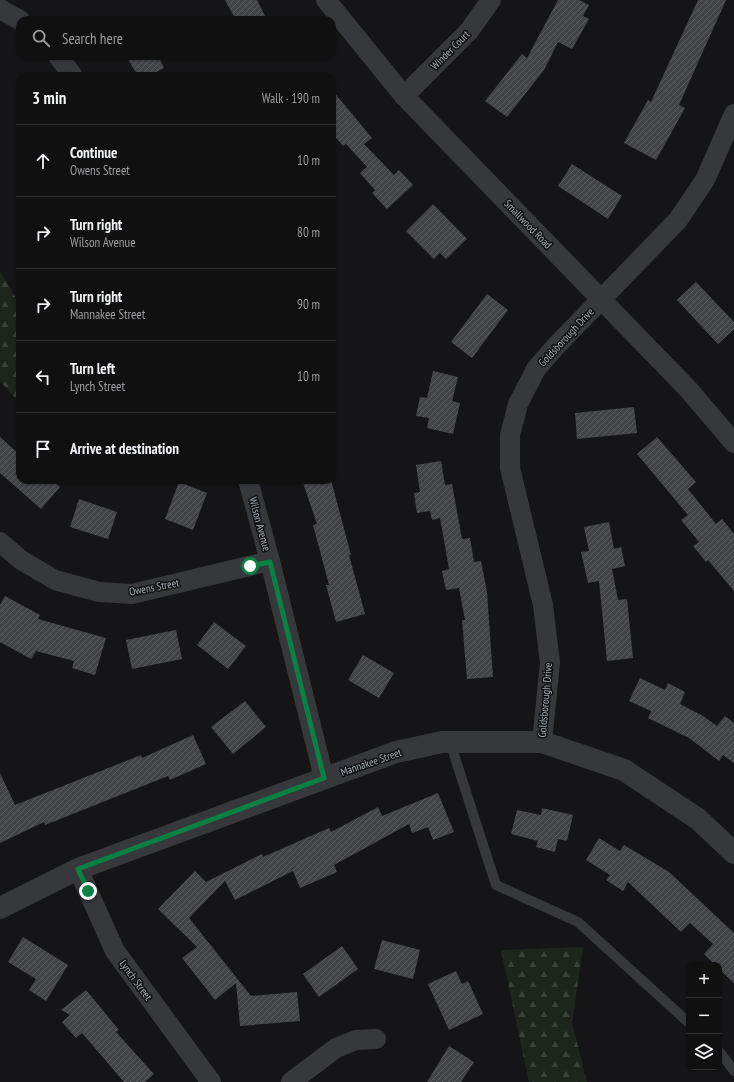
<!DOCTYPE html>
<html lang="en">
<head>
<meta charset="utf-8">
<style>
	:root { --surface:#101011; --page:#1e1e1f; --text:#f1f3f6; --muted:#9c9d9f; --line:#303031 }
	body { margin:0; font-family:"PT Sans Narrow",sans-serif; background:var(--page); color:var(--text) }
	.controls { position:absolute; right:12px; bottom:12px; display:grid; overflow:hidden; border-radius:8px; box-shadow:0 1px 3px #0004 }
	.controls button { width:36px; height:36px; display:grid; place-items:center; padding:0; border:0; border-bottom:1px solid var(--line); background:var(--surface); color:var(--text); font:20px sans-serif }
	.stop { position:absolute; width:12px; height:12px; margin:-9px; border:3px solid #0b8043; border-radius:50%; background:#fff }
	.stop.end { background:#0b8043; border-color:#fff; box-shadow:0 1px 4px #0008 }
	.list { margin:0; padding:0; list-style:none }
	h2 { display:flex; justify-content:space-between; align-items:center; height:52px; margin:0; padding:0 16px; font-size:17px }
	h2 small { font-size:13px; font-weight:400; color:var(--muted) }
	.list li { display:grid; grid-template-columns:26px 1fr auto; gap:12px; align-items:center; box-sizing:border-box; height:72px; padding:0 16px; border-top:1px solid var(--line) }
	.list b { display:block; font-size:15px; white-space:nowrap }
	.list p { margin:0; font-size:13px; white-space:nowrap; color:var(--muted) }
	.list em { font-size:13px; font-style:normal; color:var(--muted) }
	.icon { flex:none; width:22px; height:22px; fill:none; stroke:currentColor; stroke-width:2; stroke-linecap:round; stroke-linejoin:round }
	.map { position:relative; flex:none; width:734px; height:1082px; overflow:hidden }
	.search { position:absolute; background:var(--surface); box-shadow:0 1px 3px #0004; left:16px; top:16px; width:320px; height:44px; display:flex; align-items:center; gap:10px; box-sizing:border-box; padding:0 14px; border-radius:12px; color:var(--muted); font-size:15px }
	.panel { position:absolute; background:var(--surface); box-shadow:0 1px 3px #0004; left:16px; top:72px; width:320px; height:412px; border-radius:12px }
	.map>svg:first-child { display:block }
	.forest { fill:url(#forest-firs) }
	.building { fill:url(#building-hatch) }
	.lines { fill:none; stroke-linecap:round; stroke-linejoin:round }
	.service { stroke:#36383c; stroke-width:10 }
	.minor { stroke:#36383c; stroke-width:20 }
	.tertiary { stroke:#36383c; stroke-width:22 }
	.route { stroke:#0b8043; stroke-width:5 }
	.labels { text-anchor:middle; stroke-width:3; stroke-linejoin:round; paint-order:stroke }
	.street-label { font-size:11px; fill:#a7afb7; stroke:#101012 }
</style>
</head>
<body>
<div class="map">
<svg width="734" height="1082" viewBox="0 0 734 1082">
	<defs>
		<pattern id="forest-firs" width="22" height="20" patternUnits="userSpaceOnUse"><rect width="22" height="20" fill="#1d251d"/><path d="M5 1l3.5 6h-7zM16 11l3.5 6h-7z" fill="#3b423c"/></pattern>
		<pattern id="building-hatch" width="6" height="6" patternUnits="userSpaceOnUse"><rect width="6" height="6" fill="#414347"/><path d="M-1 1l2-2M0 6l6-6M5 7l2-2" fill="none" stroke="#5a5c5f"/></pattern>
	</defs>
	<rect width="100%" height="100%" fill="#151517"/>
	<g class="forest">
		<polygon points="0,271 20,305 20,404 0,381"/>
		<polygon points="583,947 572,1023 587,1082 529,1082 501,950"/>
	</g>
	<g class="building">
		<polygon points="225,0 257,0 267,20 236,20"/>
		<polygon points="558,0 579,0 589,5 583,16 589,19 572,49 558,42 544,70 507,117 485,101 522,54 527,58"/>
		<polygon points="698,0 726,0 679,105 685,108 656,160 624,143 648,100 651,102"/>
		<polygon points="126,56 158,56 164,68 149,76 138,76"/>
		<polygon points="332,90 372,138 364,144 394,175 399,170 413,185 387,209 372,193 375,190 360,173 367,167 346,144 343,146 332,133"/>
		<polygon points="572,164 622,196 608,219 558,186"/>
		<polygon points="433,204 467,239 446,259 440,253 434,259 406,231"/>
		<polygon points="696,282 734,322 734,329 718,344 677,300"/>
		<polygon points="487,294 508,310 472,358 451,342"/>
		<polygon points="433,371 458,377 452,401 460,403 453,434 427,428 429,418 416,416 420,397 427,398"/>
		<polygon points="634,407 637,433 577,439 575,413"/>
		<polygon points="0,437 20,455 20,480 52,480 60,487 41,509 0,473"/>
		<polygon points="657,437 696,482 688,489 716,524 722,519 734,534 734,591 708,560 706,562 693,546 699,542 681,520 688,515 637,454"/>
		<polygon points="441,461 445,485 452,484 462,539 470,538 474,562 481,561 487,592 493,677 467,679 462,620 465,620 459,588 446,590 442,571 449,569 440,518 432,520 430,511 417,513 414,493 420,492 416,465"/>
		<polygon points="302,480 331,480 351,555 349,555 365,614 336,622 326,585 329,585 313,525 317,524"/>
		<polygon points="179,482 207,493 193,530 165,519"/>
		<polygon points="79,499 117,512 108,539 70,527"/>
		<polygon points="609,522 614,549 621,547 625,566 612,569 618,600 627,599 633,658 607,661 599,581 588,583 581,552 589,551 584,527"/>
		<polygon points="5,596 40,615 38,619 106,638 95,675 72,668 74,661 36,651 31,659 0,642 0,605"/>
		<polygon points="214,622 246,646 228,669 197,645"/>
		<polygon points="176,630 182,659 132,669 126,640"/>
		<polygon points="363,655 394,673 379,698 348,680"/>
		<polygon points="640,678 665,690 668,683 685,692 680,704 703,716 717,726 725,716 734,723 734,763 723,755 719,761 689,738 648,718 651,711 629,701"/>
		<polygon points="245,701 266,727 233,754 211,727"/>
		<polygon points="193,735 206,764 170,780 168,776 45,825 44,822 0,843 0,773 15,805 141,755 142,758"/>
		<polygon points="438,793 454,832 433,840 428,827 412,833 409,824 334,865 337,872 300,888 293,871 235,900 225,881 189,918 251,996 297,992 300,1021 240,1026 236,983 215,1000 182,958 197,947 158,909 195,871 206,882 262,854 263,857 329,828 331,832 378,807 382,816"/>
		<polygon points="542,808 573,815 567,841 558,839 555,852 536,847 538,841 511,834 517,810 541,815"/>
		<polygon points="599,838 620,851 624,845 669,872 734,933 734,983 719,969 719,965 715,965 704,954 713,944 690,923 681,932 628,882 623,891 606,880 610,875 586,860"/>
		<polygon points="23,937 68,965 46,1001 29,990 36,979 8,962"/>
		<polygon points="382,940 420,950 413,979 374,969"/>
		<polygon points="342,946 358,969 319,997 303,974"/>
		<polygon points="456,971 462,984 468,981 483,1014 449,1030 428,984"/>
		<polygon points="86,990 119,1030 116,1032 154,1074 145,1082 124,1082 82,1033 76,1038 62,1022 70,1015 61,1010"/>
		<polygon points="449,1046 474,1062 461,1082 427,1082"/>
	</g>
	<g class="lines">
		<g class="service">
			<polyline points="450,742 496,885 578,922 689,1023"/>
			<polyline points="719,1051 734,1071"/>
		</g>
		<g class="minor">
			<polyline points="326,0 404,96 688,389 734,443"/>
			<polyline points="0,9 20,20"/>
			<polyline points="58,56 73,76"/>
			<polyline points="404,96 469,31 491,0"/>
			<polyline points="248,480 270,561 324,778"/>
			<polyline points="0,542 21,560 55,580 99,592 132,594 270,561"/>
			<polyline points="542,742 550,663 543,605 510,468 510,435 518,404 536,369 556,346 678,220 705,180 734,114"/>
			<polyline points="78,869 115,951 211,1082"/>
			<polyline points="291,1082 336,1048 356,1040 376,1039"/>
		</g>
		<polyline class="tertiary" points="0,908 78,869 396,752 442,742 542,742 624,770 698,819 734,853"/>
	</g>
	<g class="lines">
		<polyline class="route" points="88,891 78,869 324,778 270,562 250,566"/>
	</g>
	<g class="labels">
		<g class="street-label">
			<text transform="translate(450 50) rotate(-45)" y="4">Winder Court</text>
			<text transform="translate(528 224) rotate(46)" y="4">Smallwood Road</text>
			<text transform="translate(566 337) rotate(-47)" y="4">Goldsborough Drive</text>
			<text transform="translate(260 524) rotate(75)" y="4">Wilson Avenue</text>
			<text transform="translate(154 587) rotate(-11)" y="4">Owens Street</text>
			<text transform="translate(545 700) rotate(-85)" y="4">Goldsborough Drive</text>
			<text transform="translate(371 762) rotate(-19)" y="4">Mannakee Street</text>
			<text transform="translate(136 980) rotate(54)" y="4">Lynch Street</text>
		</g>
	</g>
</svg>
<div class="controls">
<button>+</button>
<button>−</button>
<button><svg class="icon" aria-label="layers" viewBox="0 0 24 24"><path d="M12 4l9 5-9 5-9-5zM3 14l9 5 9-5"/></svg></button>
</div>
<div class="stop" style="left:250px;top:566px"></div>
<div class="stop end" style="left:88px;top:891px"></div>
<div class="search"><svg class="icon" aria-label="search" viewBox="0 0 24 24"><circle cx="10" cy="10" r="6"/><path d="M15 15l6 6"/></svg>Search here</div>
<section class="panel">
<h2>3 min<small>Walk · 190 m</small></h2>
<ul class="list">
<li><svg class="icon" aria-label="ahead" viewBox="0 0 24 24"><path d="M12 20V5M6 11l6-6 6 6"/></svg><div><b>Continue</b><p>Owens Street</p></div><em>10 m</em></li>
<li><svg class="icon" aria-label="right" viewBox="0 0 24 24"><path d="M7 20v-9h11M14 6l5 5-5 5"/></svg><div><b>Turn right</b><p>Wilson Avenue</p></div><em>80 m</em></li>
<li><svg class="icon" aria-label="right" viewBox="0 0 24 24"><path d="M7 20v-9h11M14 6l5 5-5 5"/></svg><div><b>Turn right</b><p>Mannakee Street</p></div><em>90 m</em></li>
<li><svg class="icon" aria-label="left" viewBox="0 0 24 24"><path d="M17 20v-9H6M10 6l-5 5 5 5"/></svg><div><b>Turn left</b><p>Lynch Street</p></div><em>10 m</em></li>
<li><svg class="icon" aria-label="arrive" viewBox="0 0 24 24"><path d="M6 21V4h12l-3 4 3 4H6"/></svg><div><b>Arrive at destination</b></div></li>
</ul>
</section>
</div>
</body>
</html>
